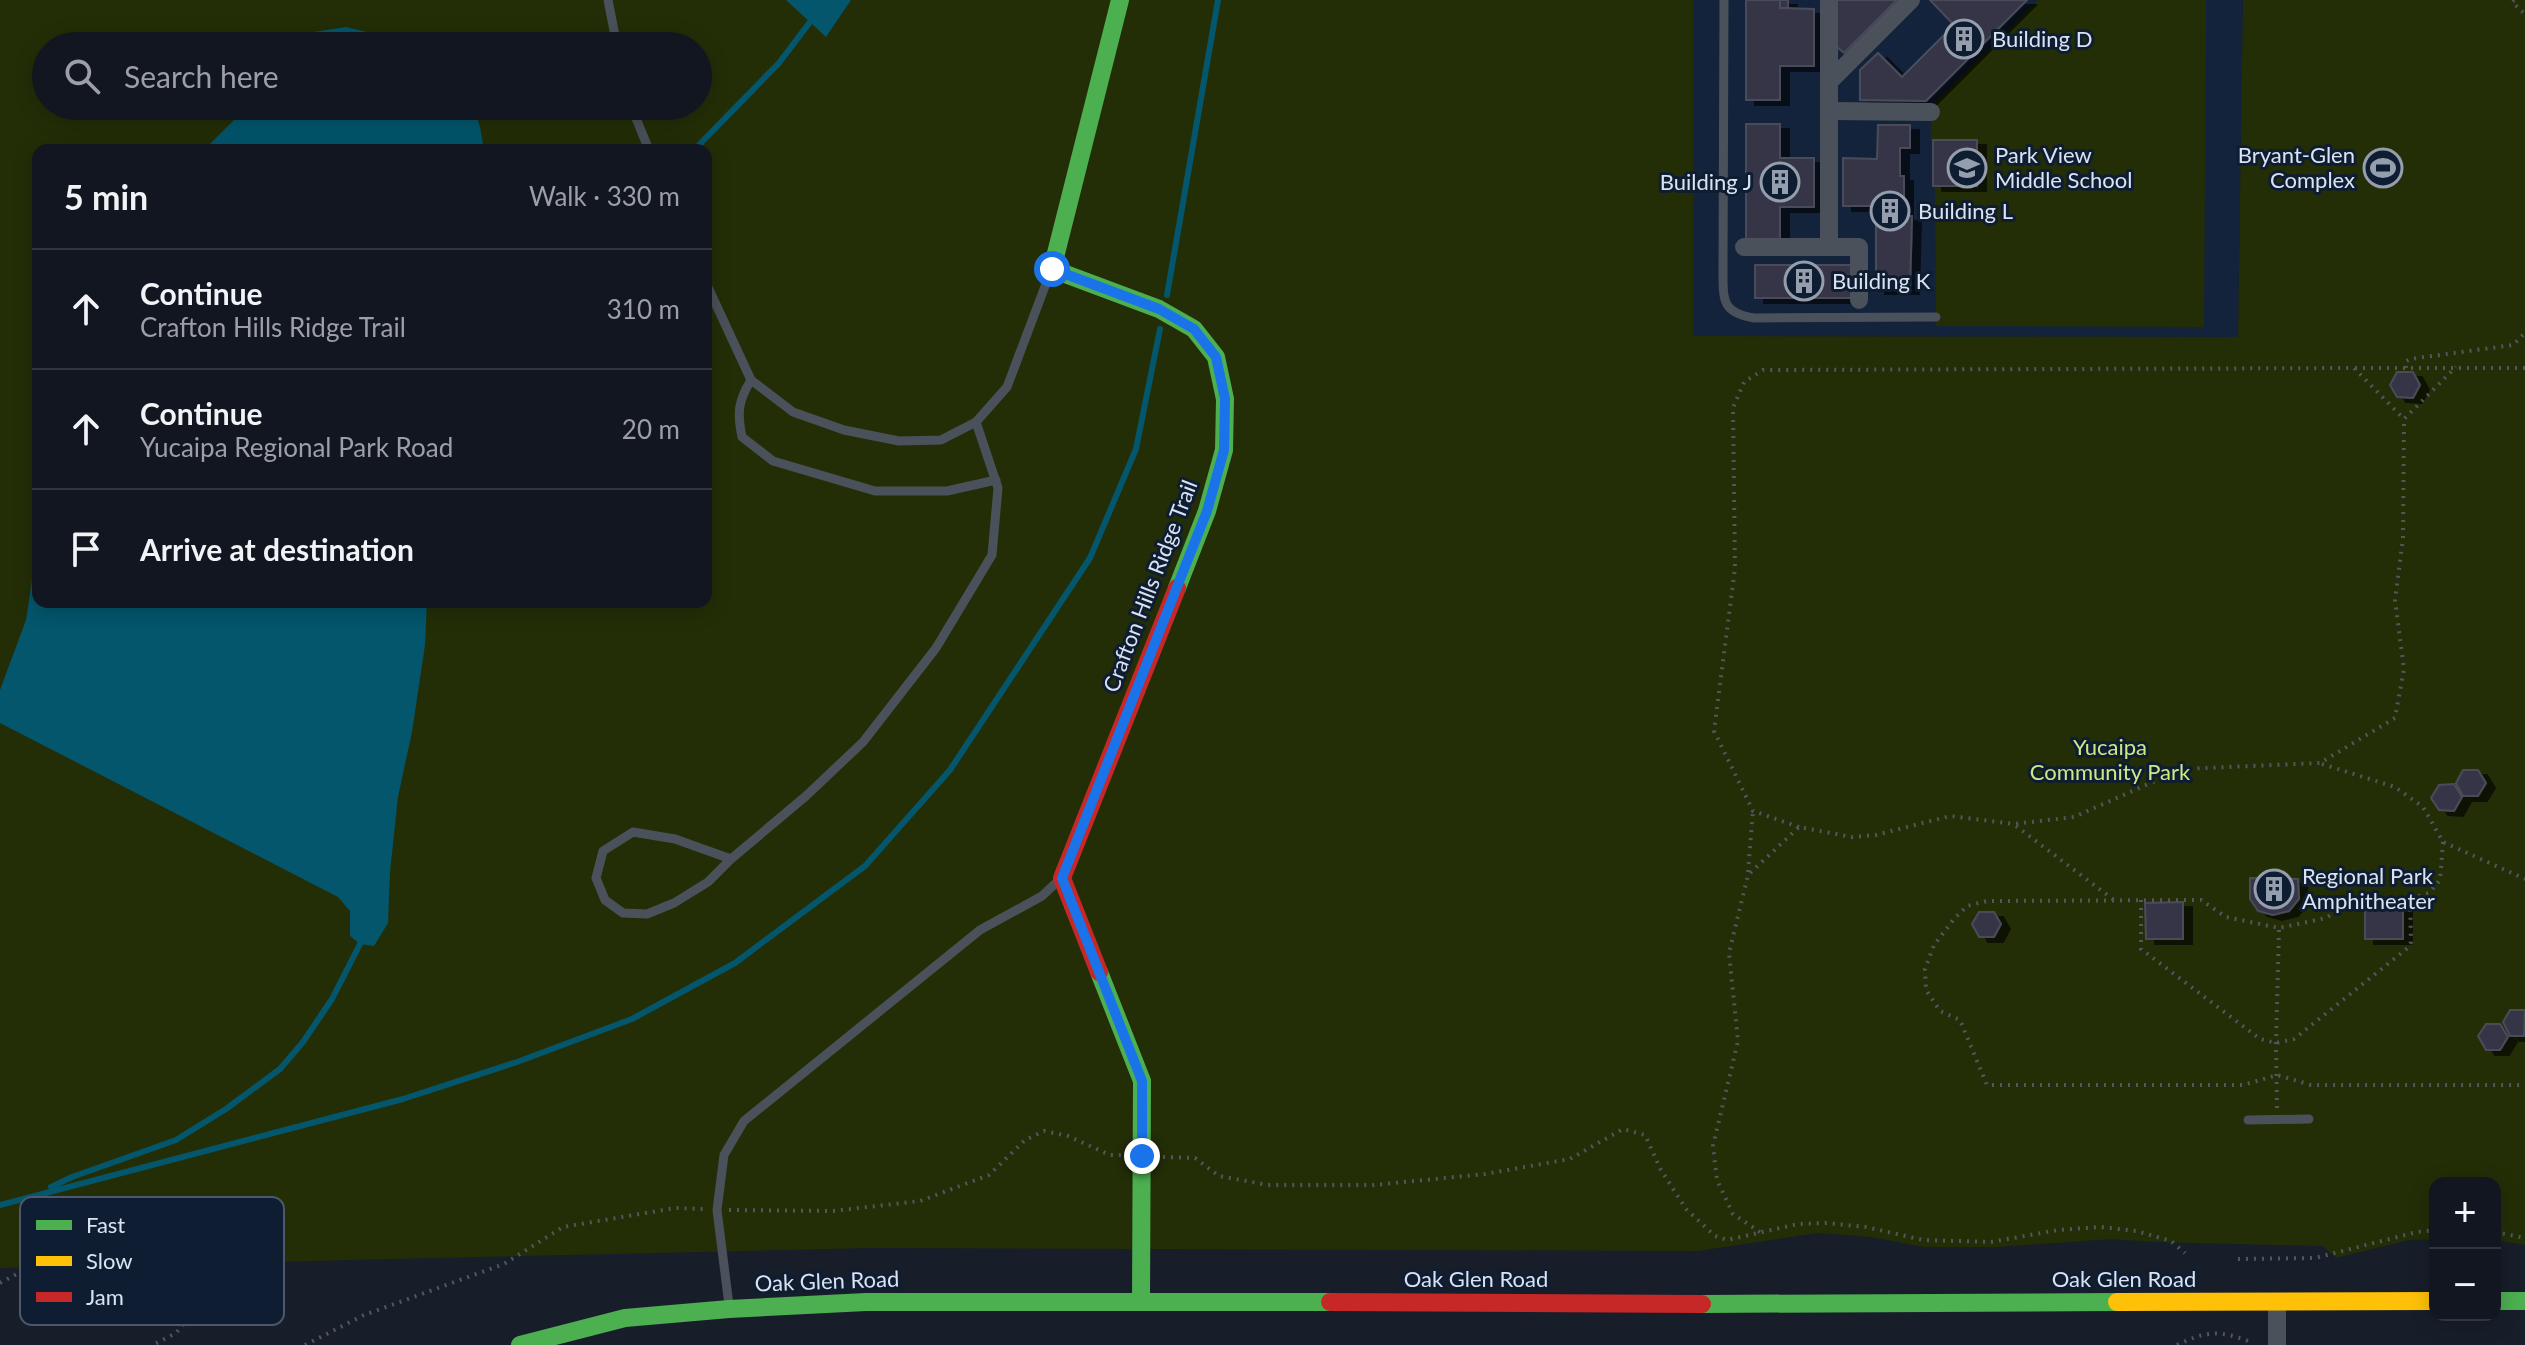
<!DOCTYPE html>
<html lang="en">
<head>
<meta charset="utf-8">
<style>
	:root { --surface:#111620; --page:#1a1f29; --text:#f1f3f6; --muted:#9c9fa5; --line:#30353e }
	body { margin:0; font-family:Lato,sans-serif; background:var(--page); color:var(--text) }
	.controls { position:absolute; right:24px; bottom:24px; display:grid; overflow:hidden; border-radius:16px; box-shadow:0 4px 20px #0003 }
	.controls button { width:72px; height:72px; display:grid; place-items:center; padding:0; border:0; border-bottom:2px solid var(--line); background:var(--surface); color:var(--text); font:40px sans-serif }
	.stop { position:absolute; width:24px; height:24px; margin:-18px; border:6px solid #1a73e8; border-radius:50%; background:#fff }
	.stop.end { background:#1a73e8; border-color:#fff; box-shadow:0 2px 8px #0008 }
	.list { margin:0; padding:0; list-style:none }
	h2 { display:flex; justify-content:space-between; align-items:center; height:104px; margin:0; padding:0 32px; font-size:34px }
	h2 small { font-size:26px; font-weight:400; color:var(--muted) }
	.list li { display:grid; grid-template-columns:52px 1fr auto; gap:24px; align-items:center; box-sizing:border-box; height:120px; padding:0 32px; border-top:2px solid var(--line) }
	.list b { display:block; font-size:30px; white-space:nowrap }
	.list p { margin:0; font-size:26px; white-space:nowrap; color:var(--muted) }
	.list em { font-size:26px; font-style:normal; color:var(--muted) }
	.icon { flex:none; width:44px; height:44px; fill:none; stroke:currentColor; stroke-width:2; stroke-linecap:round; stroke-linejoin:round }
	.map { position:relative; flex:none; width:2525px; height:1345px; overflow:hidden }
	.search { position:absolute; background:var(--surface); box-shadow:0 4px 20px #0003; left:32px; top:32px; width:680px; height:88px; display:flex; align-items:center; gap:20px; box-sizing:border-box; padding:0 28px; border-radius:44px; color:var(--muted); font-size:30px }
	.panel { position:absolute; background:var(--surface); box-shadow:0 4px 20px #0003; left:32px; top:144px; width:680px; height:464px; border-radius:16px }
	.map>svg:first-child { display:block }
	.built { fill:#13233b }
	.green { fill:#232e07; fill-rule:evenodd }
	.water { fill:#03566c }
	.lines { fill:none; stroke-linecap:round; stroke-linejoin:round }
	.stream { stroke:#03566c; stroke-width:6 }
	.building { fill:#353647; stroke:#4a4c58; stroke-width:2; filter:url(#shadow) }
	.path { stroke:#51565f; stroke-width:4; stroke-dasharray:2 6; stroke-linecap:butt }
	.lane { stroke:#4b515a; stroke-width:9 }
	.street { stroke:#4b515a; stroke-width:18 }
	.fast { stroke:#4caf50; stroke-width:18 }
	.slow { stroke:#ffc107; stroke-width:18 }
	.jam { stroke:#c62828; stroke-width:18 }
	.route { stroke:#1a73e8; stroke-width:10 }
	.labels { text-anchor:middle; stroke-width:6; stroke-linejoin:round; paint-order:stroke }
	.poi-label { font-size:22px; fill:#d9e3f2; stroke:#0f1d32; text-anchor:start }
	.street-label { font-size:22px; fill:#d9e3f2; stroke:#0f1d32 }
	.park-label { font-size:22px; fill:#cde984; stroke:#0f1d32 }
	.key { fill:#0f1d32; stroke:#4c586c; stroke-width:2 }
	.key-label { font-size:22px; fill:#d9e3f2 }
</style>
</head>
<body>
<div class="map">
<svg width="2525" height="1345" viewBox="0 0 2525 1345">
	<defs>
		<filter id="shadow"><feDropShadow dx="9" dy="5" stdDeviation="0" flood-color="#0009"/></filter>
	</defs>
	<rect width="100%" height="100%" fill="#171e2a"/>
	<polygon class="built" points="1693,0 2243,0 2238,337 1692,336"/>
	<g class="green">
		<path d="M0,0h1693v336l545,1 5,-337h282v1245l-30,-5v-57h-60v56l-26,1 -73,18 -13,-12 -168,-4 -43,-3 -115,8h-73l-53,-10 -53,-4 -121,18 -827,-3 -870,20zM46,46h652v60h-652zM38,150h668v452h-668z"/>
		<polygon points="2038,0 2206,0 2204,327 1936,326 1935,186 1977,186 1977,141 1931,140 1931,106"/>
	</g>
	<g class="water">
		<polygon points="786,0 851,0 826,37"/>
		<polygon points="346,27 384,36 402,46 294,46 307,33"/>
		<polygon points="248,106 473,106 480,127 484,150 204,150"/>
		<polygon points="38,541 38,602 427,602 425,645 412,732 398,797 390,872 388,923 374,946 360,944 350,936 350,911 338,897 0,723 0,690 26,620"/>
	</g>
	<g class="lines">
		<g class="stream">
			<polyline points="694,150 779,63 810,22"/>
			<polyline points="1167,295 1218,0"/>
			<polyline points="51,1187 72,1177 176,1140 226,1109 280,1069 303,1042 332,999 360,944"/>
			<polyline points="0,1205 403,1099 517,1062 632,1019 735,963 865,866 950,770 1090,558 1136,449 1160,329"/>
		</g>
	</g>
	<g class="building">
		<polygon points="1746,0 1780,0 1780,8 1814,9 1814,66 1780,66 1780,100 1746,100"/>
		<rect x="1780" y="0" width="8" height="8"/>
		<polygon points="1837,0 1897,0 1844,53 1837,47"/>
		<polygon points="2027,0 1926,101 1860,100 1860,70 1878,53 1902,77 1954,25 1930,0"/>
		<polygon points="1746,124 1780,124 1780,158 1814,158 1814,207 1780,207 1780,240 1746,240"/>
		<polygon points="1878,125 1910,125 1910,148 1900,148 1900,176 1904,176 1904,216 1912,216 1910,289 1876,289 1876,206 1843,206 1843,158 1877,159"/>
		<rect x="1933" y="140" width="44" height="46"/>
		<rect x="1755" y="265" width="97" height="33"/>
		<polygon points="2397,372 2413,372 2420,385 2413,398 2397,397 2390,385"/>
		<polygon points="2463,770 2478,770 2486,783 2478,796 2463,796 2456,783"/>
		<polygon points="2454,784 2462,797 2454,811 2439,810 2431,798 2439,785"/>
		<polygon points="2250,878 2298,879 2299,899 2289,911 2273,915 2258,911 2250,899"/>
		<polygon points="2183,902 2183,939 2146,939 2145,903"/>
		<rect x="2365" y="904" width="38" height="35"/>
		<polygon points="1979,912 1994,912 2001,924 1994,937 1979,937 1972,924"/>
		<polygon points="2510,1010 2525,1010 2524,1036 2510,1036 2503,1022"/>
		<polygon points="2486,1024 2500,1024 2508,1037 2500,1050 2486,1050 2478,1036"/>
	</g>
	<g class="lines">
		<g class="path">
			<polyline points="2514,0 2512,2 2525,14"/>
			<polyline points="2355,368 2525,368"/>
			<polyline points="2406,368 2405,362 2410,359 2513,345 2525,333"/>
			<polyline points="2322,764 2395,787 2423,807 2443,842 2525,879"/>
			<polyline points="2016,826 2114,900"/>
			<polyline points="1799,827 1753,811 1714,731 1735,568 1733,408 1744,382 1763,370 2354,368 2404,419"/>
			<polyline points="2443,842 2440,880 2429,893 2410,899 2356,899 2326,918 2279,928 2226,917 2201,900 1987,901 1967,906 1954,919 1934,945 1925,969 1926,990 1940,1011 1960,1020 1987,1085 2243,1085 2277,1075 2311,1085 2525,1085"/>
			<polyline points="1748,872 1753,811"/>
			<polyline points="2141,900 2141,949 2260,1039 2276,1043 2294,1039 2409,947 2411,942 2410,899"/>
			<polyline points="2277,1108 2276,1043 2279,929"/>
			<polyline points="1163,1157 1195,1158 1219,1176 1268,1185 1374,1185 1485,1174 1570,1159 1623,1129 1645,1135 1661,1170 1686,1209 1715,1236 1727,1240 1798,1224 1827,1223 1866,1227 1923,1240 1991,1242 2058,1230 2101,1227 2136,1231 2171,1241 2185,1253"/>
			<polyline points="729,1210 833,1211 920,1201 989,1175 1025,1140 1044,1131 1068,1136 1110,1155 1122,1155"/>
			<polyline points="1760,1232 1733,1214 1717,1180 1713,1146 1738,1041 1729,953 1748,875 1799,827 1852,837 1876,835 1950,816 2014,824 2074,817 2182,769 2320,763 2395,718 2404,669 2395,600 2403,538 2404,419 2456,367"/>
			<polyline points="2495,1232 2525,1238"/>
			<polyline points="2238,1259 2315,1258 2417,1232 2435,1230"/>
			<polyline points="0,1283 30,1267 107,1278 134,1278 197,1254 214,1250 228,1252 232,1258 227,1273 176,1333 153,1345"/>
			<polyline points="305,1345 364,1315 504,1264 563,1227 675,1208 704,1209"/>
			<path d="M2177,1345c29,-14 41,-15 71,-4"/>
		</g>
		<g class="lane">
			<polyline points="608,0 617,46"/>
			<path d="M1724,0l-1,273c0,28 0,40 31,45l182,-1"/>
			<polyline points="631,106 649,150"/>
			<polyline points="706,283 751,380 793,412 844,430 899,441 941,440 976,422 1007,387 1050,273"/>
			<path d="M751,380c-13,21 -14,33 -9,57l31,24 102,30h72l49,-11"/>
			<polyline points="731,859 675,839 633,832 603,851 596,878 605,900 623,913 647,914 674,903 708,882 731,859 806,796 863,742 936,648 992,555 998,488 976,422"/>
			<polyline points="2248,1120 2309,1119"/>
			<polyline points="729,1305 717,1210 724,1155 744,1121 980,930 1042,896 1059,880"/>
		</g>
		<g class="street">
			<polyline points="1829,82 1911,0"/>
			<polyline points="1829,111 1931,112"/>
			<polyline points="1744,247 1859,247 1859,300"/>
			<polyline points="1829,247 1829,0"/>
			<polyline points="2277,1345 2277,1302"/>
		</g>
		<g class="fast">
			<polyline points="1120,0 1052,269 1159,309 1194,329 1216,357 1225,399 1224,450 1207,511 1177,588"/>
			<polyline points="1099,972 1142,1081 1141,1301"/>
			<polyline points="2495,1301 2525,1301"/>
			<polyline points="1702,1304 2117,1302"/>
			<polyline points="520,1345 625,1318 729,1309 866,1302 1330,1302"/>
		</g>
		<polyline class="slow" points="2117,1302 2435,1301"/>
		<g class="jam">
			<polyline points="1099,972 1062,878 1177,588"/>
			<polyline points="1330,1302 1702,1304"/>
		</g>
	</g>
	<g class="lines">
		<polyline class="route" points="1052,269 1159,309 1194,329 1216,357 1225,399 1224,450 1207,511 1062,878 1142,1081 1142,1156"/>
	</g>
	<defs>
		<symbol id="building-ring" viewBox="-11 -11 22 22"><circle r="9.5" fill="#0f1d32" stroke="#959eac" stroke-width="1.5"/><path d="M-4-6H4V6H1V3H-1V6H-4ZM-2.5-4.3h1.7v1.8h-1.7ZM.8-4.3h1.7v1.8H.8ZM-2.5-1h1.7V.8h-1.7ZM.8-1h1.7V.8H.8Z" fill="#959eac"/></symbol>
		<symbol id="school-ring" viewBox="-11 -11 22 22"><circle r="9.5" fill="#0f1d32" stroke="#959eac" stroke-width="1.5"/><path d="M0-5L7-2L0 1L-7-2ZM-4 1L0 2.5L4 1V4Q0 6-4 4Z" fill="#959eac"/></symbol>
		<symbol id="stadium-ring" viewBox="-11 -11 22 22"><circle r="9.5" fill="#0f1d32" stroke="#959eac" stroke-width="1.5"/><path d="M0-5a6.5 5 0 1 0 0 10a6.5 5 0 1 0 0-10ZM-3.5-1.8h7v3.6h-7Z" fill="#959eac"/></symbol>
	</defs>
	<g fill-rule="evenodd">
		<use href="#building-ring" x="1942" y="17" width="44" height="44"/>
		<use href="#school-ring" x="1945" y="146" width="44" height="44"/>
		<use href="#stadium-ring" x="2361" y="146" width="44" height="44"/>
		<use href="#building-ring" x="1758" y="160" width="44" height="44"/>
		<use href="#building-ring" x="1868" y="189" width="44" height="44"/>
		<use href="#building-ring" x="1782" y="259" width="44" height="44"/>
		<use href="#building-ring" x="2252" y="867" width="44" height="44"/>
	</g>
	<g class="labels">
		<g class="poi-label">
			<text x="1992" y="47">Building D</text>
			<text x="1995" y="163">Park View<tspan x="1995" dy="25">Middle School</tspan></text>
			<text x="2355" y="163" text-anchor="end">Bryant-Glen<tspan x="2355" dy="25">Complex</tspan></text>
			<text x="1752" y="190" text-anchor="end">Building J</text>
			<text x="1918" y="219">Building L</text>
			<text x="1832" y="289">Building K</text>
			<text x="2302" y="884">Regional Park<tspan x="2302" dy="25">Amphitheater</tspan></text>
		</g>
		<g class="street-label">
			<text transform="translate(1150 586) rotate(-69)" y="8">Crafton Hills Ridge Trail</text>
			<text x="1476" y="1287">Oak Glen Road</text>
			<text x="2124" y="1287">Oak Glen Road</text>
			<text transform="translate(827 1281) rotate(-2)" y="8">Oak Glen Road</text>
		</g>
		<g class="park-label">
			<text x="2110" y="755">Yucaipa<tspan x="2110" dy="25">Community Park</tspan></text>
		</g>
	</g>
	<rect x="20" y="1197" width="264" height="128" rx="12" class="key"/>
	<rect x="36" y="1220" width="36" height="10" fill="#4caf50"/>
	<rect x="36" y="1256" width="36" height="10" fill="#ffc107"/>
	<rect x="36" y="1292" width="36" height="10" fill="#c62828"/>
	<g class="key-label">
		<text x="86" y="1233">Fast</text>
		<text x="86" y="1269">Slow</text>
		<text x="86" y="1305">Jam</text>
	</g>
</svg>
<div class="controls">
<button>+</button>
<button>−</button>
</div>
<div class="stop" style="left:1052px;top:269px"></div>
<div class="stop end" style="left:1142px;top:1156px"></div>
<div class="search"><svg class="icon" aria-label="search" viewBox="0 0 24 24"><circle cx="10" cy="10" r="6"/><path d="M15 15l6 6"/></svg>Search here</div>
<section class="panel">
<h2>5 min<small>Walk · 330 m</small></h2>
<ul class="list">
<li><svg class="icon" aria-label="ahead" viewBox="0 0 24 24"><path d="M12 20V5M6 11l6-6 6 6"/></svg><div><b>Continue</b><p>Crafton Hills Ridge Trail</p></div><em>310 m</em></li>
<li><svg class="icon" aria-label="ahead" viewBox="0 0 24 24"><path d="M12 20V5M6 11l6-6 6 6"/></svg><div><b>Continue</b><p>Yucaipa Regional Park Road</p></div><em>20 m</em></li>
<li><svg class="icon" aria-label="arrive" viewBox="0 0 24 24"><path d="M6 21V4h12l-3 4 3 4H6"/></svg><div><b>Arrive at destination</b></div></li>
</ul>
</section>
</div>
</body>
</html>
